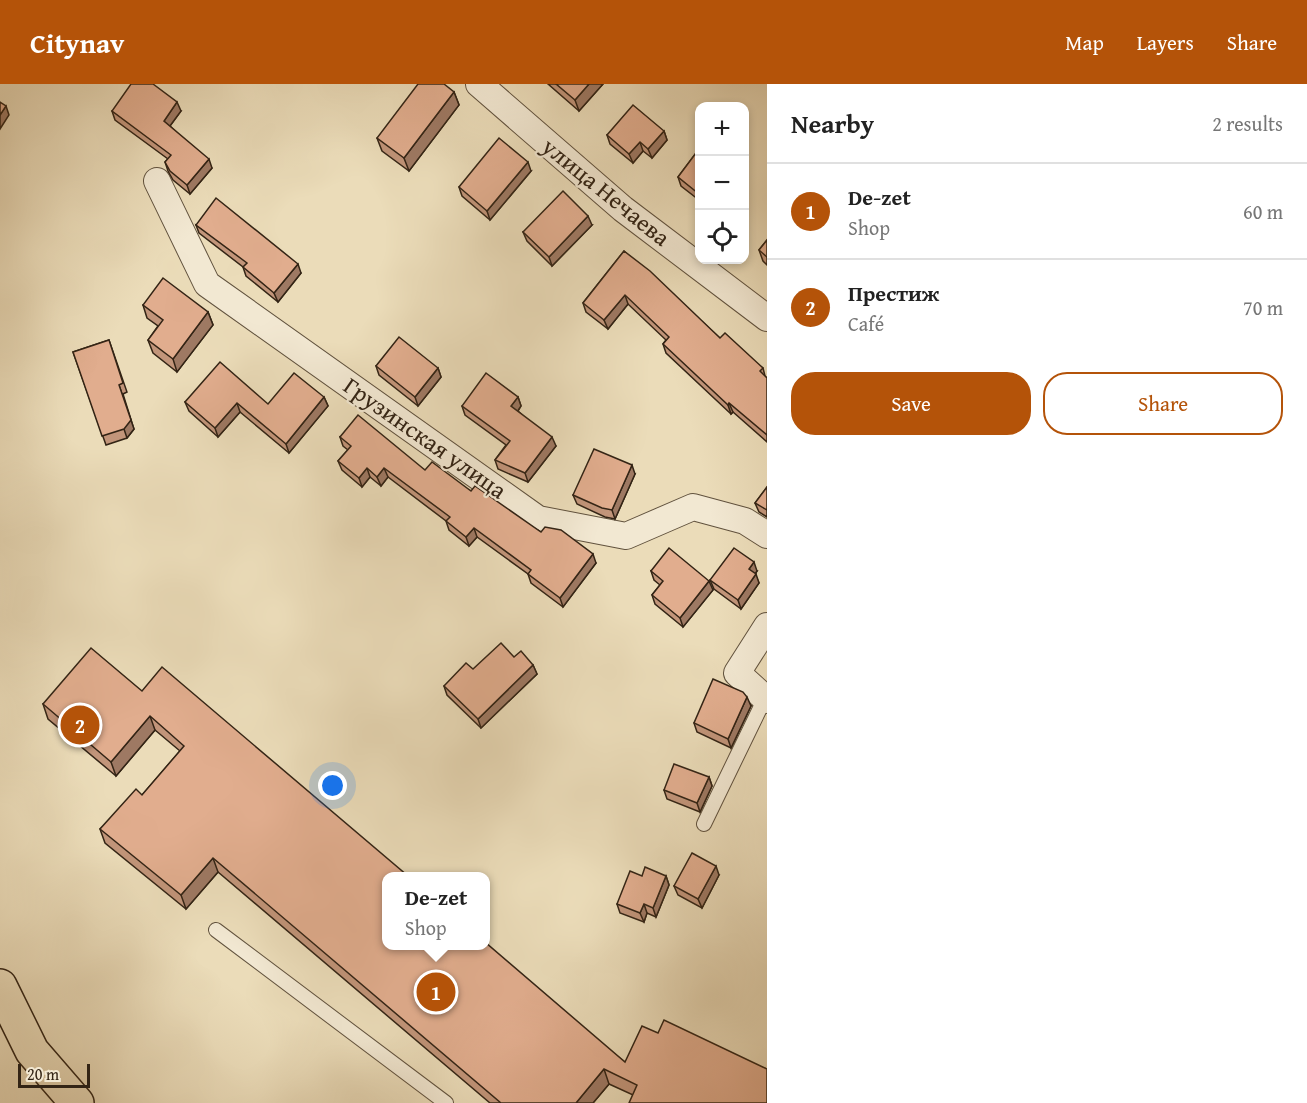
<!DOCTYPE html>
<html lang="en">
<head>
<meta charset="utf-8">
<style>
	:root { --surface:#fff; --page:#f6f6f6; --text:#222; --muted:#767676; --line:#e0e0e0; --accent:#b45309 }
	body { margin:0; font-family:"Gentium Book Plus",serif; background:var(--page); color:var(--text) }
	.controls { position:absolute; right:18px; top:18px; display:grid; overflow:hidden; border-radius:12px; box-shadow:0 3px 9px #0003 }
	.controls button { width:54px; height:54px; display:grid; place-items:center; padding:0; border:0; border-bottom:2px solid var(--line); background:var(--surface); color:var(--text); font:30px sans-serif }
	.scale { position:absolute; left:18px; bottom:15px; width:72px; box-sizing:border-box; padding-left:6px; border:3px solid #332415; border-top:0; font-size:16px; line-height:21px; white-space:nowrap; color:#332415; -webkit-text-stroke:4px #f2e8d2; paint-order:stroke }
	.you { position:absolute; left:333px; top:702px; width:21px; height:21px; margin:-15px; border:4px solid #fff; border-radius:50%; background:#1a73e8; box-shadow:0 0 0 9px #1a73e833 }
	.badge { display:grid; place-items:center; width:39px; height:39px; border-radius:50%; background:var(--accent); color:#fff; font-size:20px; font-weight:700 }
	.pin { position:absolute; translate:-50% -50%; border:3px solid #fff; box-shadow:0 2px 6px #0006 }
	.popup { position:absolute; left:382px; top:788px; width:108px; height:78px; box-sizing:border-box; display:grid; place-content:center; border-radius:12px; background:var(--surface); filter:drop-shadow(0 2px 4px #0005); font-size:20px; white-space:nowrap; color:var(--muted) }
	.popup b { font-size:22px; color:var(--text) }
	.popup::after { content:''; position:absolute; left:50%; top:100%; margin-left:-12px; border:12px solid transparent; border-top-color:var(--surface) }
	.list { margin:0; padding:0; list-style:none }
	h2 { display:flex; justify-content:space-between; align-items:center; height:78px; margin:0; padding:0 24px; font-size:26px }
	h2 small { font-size:20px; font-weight:400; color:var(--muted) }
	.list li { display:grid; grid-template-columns:39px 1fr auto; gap:18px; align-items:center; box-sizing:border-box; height:96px; padding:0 24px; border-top:2px solid var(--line) }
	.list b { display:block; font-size:22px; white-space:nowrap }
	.list p { margin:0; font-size:20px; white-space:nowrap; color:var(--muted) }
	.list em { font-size:20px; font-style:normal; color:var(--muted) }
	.actions { display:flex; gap:12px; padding:18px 24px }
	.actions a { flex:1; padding:14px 0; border:2px solid var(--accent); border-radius:24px; text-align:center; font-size:21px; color:var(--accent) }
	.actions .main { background:var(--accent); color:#fff }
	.icon { flex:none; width:33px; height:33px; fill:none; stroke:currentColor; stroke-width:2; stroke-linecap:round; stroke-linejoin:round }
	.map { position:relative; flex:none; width:767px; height:1019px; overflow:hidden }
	header { display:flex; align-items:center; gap:36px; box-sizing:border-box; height:84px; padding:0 30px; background:var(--accent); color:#fff }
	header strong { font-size:28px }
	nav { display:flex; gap:33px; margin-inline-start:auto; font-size:21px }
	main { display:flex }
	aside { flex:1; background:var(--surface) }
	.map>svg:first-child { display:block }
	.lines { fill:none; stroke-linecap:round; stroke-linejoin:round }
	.lane-casing { stroke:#61523e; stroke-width:16 }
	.street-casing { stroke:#61523e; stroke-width:28 }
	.primary-casing { stroke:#332415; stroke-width:36 }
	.lane { stroke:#f2e8d2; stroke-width:14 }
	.street { stroke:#f2e8d2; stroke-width:26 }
	.primary { stroke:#ebdcb9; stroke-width:33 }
	.wall { fill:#c2957a; stroke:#332415; stroke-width:1.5 }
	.shaded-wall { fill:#9e7963; stroke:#332415; stroke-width:1.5 }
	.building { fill:#e1ad8e; stroke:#332415; stroke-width:1.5 }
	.labels { text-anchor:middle; stroke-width:4.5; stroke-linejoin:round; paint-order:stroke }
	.street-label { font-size:24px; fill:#332415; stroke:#f2e8d2 }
</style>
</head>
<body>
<header>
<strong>Citynav</strong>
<nav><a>Map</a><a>Layers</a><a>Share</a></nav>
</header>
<main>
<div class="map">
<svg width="767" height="1019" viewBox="0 0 767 1019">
	<rect width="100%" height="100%" fill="#ebdcb9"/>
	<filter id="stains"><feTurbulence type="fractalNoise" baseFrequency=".00333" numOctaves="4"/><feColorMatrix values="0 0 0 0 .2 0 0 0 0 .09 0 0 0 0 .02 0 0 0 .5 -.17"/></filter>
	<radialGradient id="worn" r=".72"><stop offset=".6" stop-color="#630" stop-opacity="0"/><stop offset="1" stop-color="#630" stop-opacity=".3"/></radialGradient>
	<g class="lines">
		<defs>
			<g id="lane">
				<polyline points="704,740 765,614"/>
				<polyline points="216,846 446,1019"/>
			</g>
			<g id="street">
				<polyline points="479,0 623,125 767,234"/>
				<polyline points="157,97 207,200 538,435 626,452 693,423 745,437 767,451"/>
				<polyline points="767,542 737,589 767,616"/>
			</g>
			<polyline id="primary" points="0,902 32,967 77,1019"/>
		</defs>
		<use href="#lane" class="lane-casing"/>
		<use href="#street" class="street-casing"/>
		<use href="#primary" class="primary-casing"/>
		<use href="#lane" class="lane"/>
		<use href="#street" class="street"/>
		<use href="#primary" class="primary"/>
	</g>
	<g class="wall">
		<polygon points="548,0 603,0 579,27"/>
		<polygon points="454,8 459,21 409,87 382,67 377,54"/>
		<polygon points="112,27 181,27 170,42 212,84 190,110 173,96 168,87 165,78 168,75 115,36"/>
		<polygon points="664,47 667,56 652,74 643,67 633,79 610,60 607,51"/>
		<polygon points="699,65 699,116 681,102 678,93"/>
		<polygon points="531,87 490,136 462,112 459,103"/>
		<polygon points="196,141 301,189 278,218 246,192 243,183 199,149"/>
		<polygon points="592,141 552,182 527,157 523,148"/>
		<polygon points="767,156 767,181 763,177 759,166"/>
		<polygon points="624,167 720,254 763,284 765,292 767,294 767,358 733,328 731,330 666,269 663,260 666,256 628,220 608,245 586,228 583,219"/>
		<polygon points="143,221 208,228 213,241 177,288 153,269 148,256 158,242 147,234"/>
		<polygon points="109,256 127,308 123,310 134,345 127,354 106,361 73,268"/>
		<polygon points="376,282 438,284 441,293 418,322 379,291"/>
		<polygon points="324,313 328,322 289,369 240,328 218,353 189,327 185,318 268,320"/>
		<polygon points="518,313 521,322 518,327 556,362 528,398 498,385 495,376 506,361 465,331 462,322"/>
		<polygon points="340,353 425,386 471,407 541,448 596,479 563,523 531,499 528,490 477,453 469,462 449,446 446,437 388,393 381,402 370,393 362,403 342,386 338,377 348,366 343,362"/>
		<polygon points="635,390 615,435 605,433 577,420 573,411"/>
		<polygon points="767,403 767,433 759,428 755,419"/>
		<polygon points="651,487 713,506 683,543 655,520 652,511 660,501 654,496"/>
		<polygon points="757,487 755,490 759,499 741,525 714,505 710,496"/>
		<polygon points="514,573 533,581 537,590 481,644 447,611 444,602 473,585"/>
		<polygon points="142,607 625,978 658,949 767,985 633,1011 609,1000 593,1019 490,1019 218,788 186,825 105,759 100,745 142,711 180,667 155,646 116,692 48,635 43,620"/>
		<polygon points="751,622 731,664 697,648 694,639"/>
		<polygon points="709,693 712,702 700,728 667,715 664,706"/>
		<polygon points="719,791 702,824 678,811 674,802"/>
		<polygon points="642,792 666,792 669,801 656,833 647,829 644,838 620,829 617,820"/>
	</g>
	<g class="shaded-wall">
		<polygon points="589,0 603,0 579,27 575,16"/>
		<polygon points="454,8 459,21 409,87 404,74"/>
		<polygon points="177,18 181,27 167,46 164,37"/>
		<polygon points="6,22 9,31 0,45 0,31"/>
		<polygon points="664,47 667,56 652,74 648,65"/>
		<polygon points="640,58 643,67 633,79 629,70"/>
		<polygon points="209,75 212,84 190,110 187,101"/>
		<polygon points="528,78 531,87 490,136 487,127"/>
		<polygon points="588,132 592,141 552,182 549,173"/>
		<polygon points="298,180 301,189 278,218 274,209"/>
		<polygon points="625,211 628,220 608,245 604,236"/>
		<polygon points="208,228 213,241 177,288 173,275"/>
		<polygon points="438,284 441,293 418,322 415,313"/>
		<polygon points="119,301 134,345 127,354 124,345"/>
		<polygon points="324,313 328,322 289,369 286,360"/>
		<polygon points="518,313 521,322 515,331 511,322"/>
		<polygon points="237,319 240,328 218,353 215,344"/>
		<polygon points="729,319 733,328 731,330 728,321"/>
		<polygon points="552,353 556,362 528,398 525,389"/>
		<polygon points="632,381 635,390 615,435 612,426"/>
		<polygon points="367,384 370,393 362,403 359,394"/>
		<polygon points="384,384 388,393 381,402 377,393"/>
		<polygon points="474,444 477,453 469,462 466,453"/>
		<polygon points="593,470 596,479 563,523 560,514"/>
		<polygon points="754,478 757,487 752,494 749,485"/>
		<polygon points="756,490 759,499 741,525 738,516"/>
		<polygon points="709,497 713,506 683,543 680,534"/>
		<polygon points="533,581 537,590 481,644 478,635"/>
		<polygon points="747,613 751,622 731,664 728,655"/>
		<polygon points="150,632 155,646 116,692 111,678"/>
		<polygon points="709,693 712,702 700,728 697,719"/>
		<polygon points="213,774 218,788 186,825 181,811"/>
		<polygon points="716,782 719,791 702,824 698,815"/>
		<polygon points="666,792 669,801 656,833 653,824"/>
		<polygon points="644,820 647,829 644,838 640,829"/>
		<polygon points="604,985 609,1000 593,1019 576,1019"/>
	</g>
	<g class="building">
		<polygon points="131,0 153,0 177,18 164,37 209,75 187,101 170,87 165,78 171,71 112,27"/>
		<polygon points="418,0 444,0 454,8 404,74 377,54"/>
		<polygon points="556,0 589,0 575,16"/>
		<polygon points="0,18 6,22 0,31"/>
		<polygon points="633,21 664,47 648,65 640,58 629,70 607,51"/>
		<polygon points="499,54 528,78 487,127 459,103"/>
		<polygon points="699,65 699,110 678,93"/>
		<polygon points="563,107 588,132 549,173 523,148"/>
		<polygon points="216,114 298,180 274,209 243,183 247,179 196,141"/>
		<polygon points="767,156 767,173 759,166"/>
		<polygon points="624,167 650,187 720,254 725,249 763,284 760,287 767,294 767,351 729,319 728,321 663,260 669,253 625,211 604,236 583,219"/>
		<polygon points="163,194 208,228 173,275 148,256 163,236 143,221"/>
		<polygon points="399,253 438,284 415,313 376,282"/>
		<polygon points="109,256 123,299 119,301 131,336 124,345 102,352 73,268"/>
		<polygon points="220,278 268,320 294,289 324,313 286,360 237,319 215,344 185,318"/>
		<polygon points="486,289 518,313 511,322 552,353 525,389 495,376 510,357 462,322"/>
		<polygon points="358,331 425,386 432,378 471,407 475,402 541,448 545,443 561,446 593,470 560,514 528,490 531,486 474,444 466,453 446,437 450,433 384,384 377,393 367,384 359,394 338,377 351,362 340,353"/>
		<polygon points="594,365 632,381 612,426 602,424 573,411"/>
		<polygon points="767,403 767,426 755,419"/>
		<polygon points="669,464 709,497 680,534 652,511 663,497 651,487"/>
		<polygon points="734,464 754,478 749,485 756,490 738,516 710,496"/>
		<polygon points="501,559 514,573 521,567 533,581 478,635 444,602 466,579 473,585"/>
		<polygon points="91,564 142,607 162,583 408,792 387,792 387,861 486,861 486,859 625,978 642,942 658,949 664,936 767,985 767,1019 629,1019 637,1001 604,985 576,1019 501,1019 213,774 181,811 100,745 136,705 142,711 184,662 150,632 111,678 43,620"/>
		<polygon points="713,595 743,608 747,613 728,655 694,639"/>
		<polygon points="674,680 709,693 697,719 664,706"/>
		<polygon points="692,769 716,782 698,815 674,802"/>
		<polygon points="645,783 666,792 653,824 644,820 640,829 617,820 630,787 642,792"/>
	</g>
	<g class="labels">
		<g class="street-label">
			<text transform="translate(606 108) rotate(39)" y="8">улица Нечаева</text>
			<text transform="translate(425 354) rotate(35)" y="8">Грузинская улица</text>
		</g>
	</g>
	<rect width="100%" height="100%" filter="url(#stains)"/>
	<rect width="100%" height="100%" fill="url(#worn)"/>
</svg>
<div class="controls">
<button>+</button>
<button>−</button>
<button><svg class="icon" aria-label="locate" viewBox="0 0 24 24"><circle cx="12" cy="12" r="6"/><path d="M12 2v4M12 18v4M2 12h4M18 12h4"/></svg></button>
</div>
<div class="scale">20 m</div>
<div class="you"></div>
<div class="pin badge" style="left:436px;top:908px">1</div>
<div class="popup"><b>De-zet</b>Shop</div>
<div class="pin badge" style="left:80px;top:641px">2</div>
</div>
<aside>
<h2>Nearby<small>2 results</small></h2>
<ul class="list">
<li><span class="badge">1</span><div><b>De-zet</b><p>Shop</p></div><em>60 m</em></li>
<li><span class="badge">2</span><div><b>Престиж</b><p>Café</p></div><em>70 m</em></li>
</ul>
<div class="actions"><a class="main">Save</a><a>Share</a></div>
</aside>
</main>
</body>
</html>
